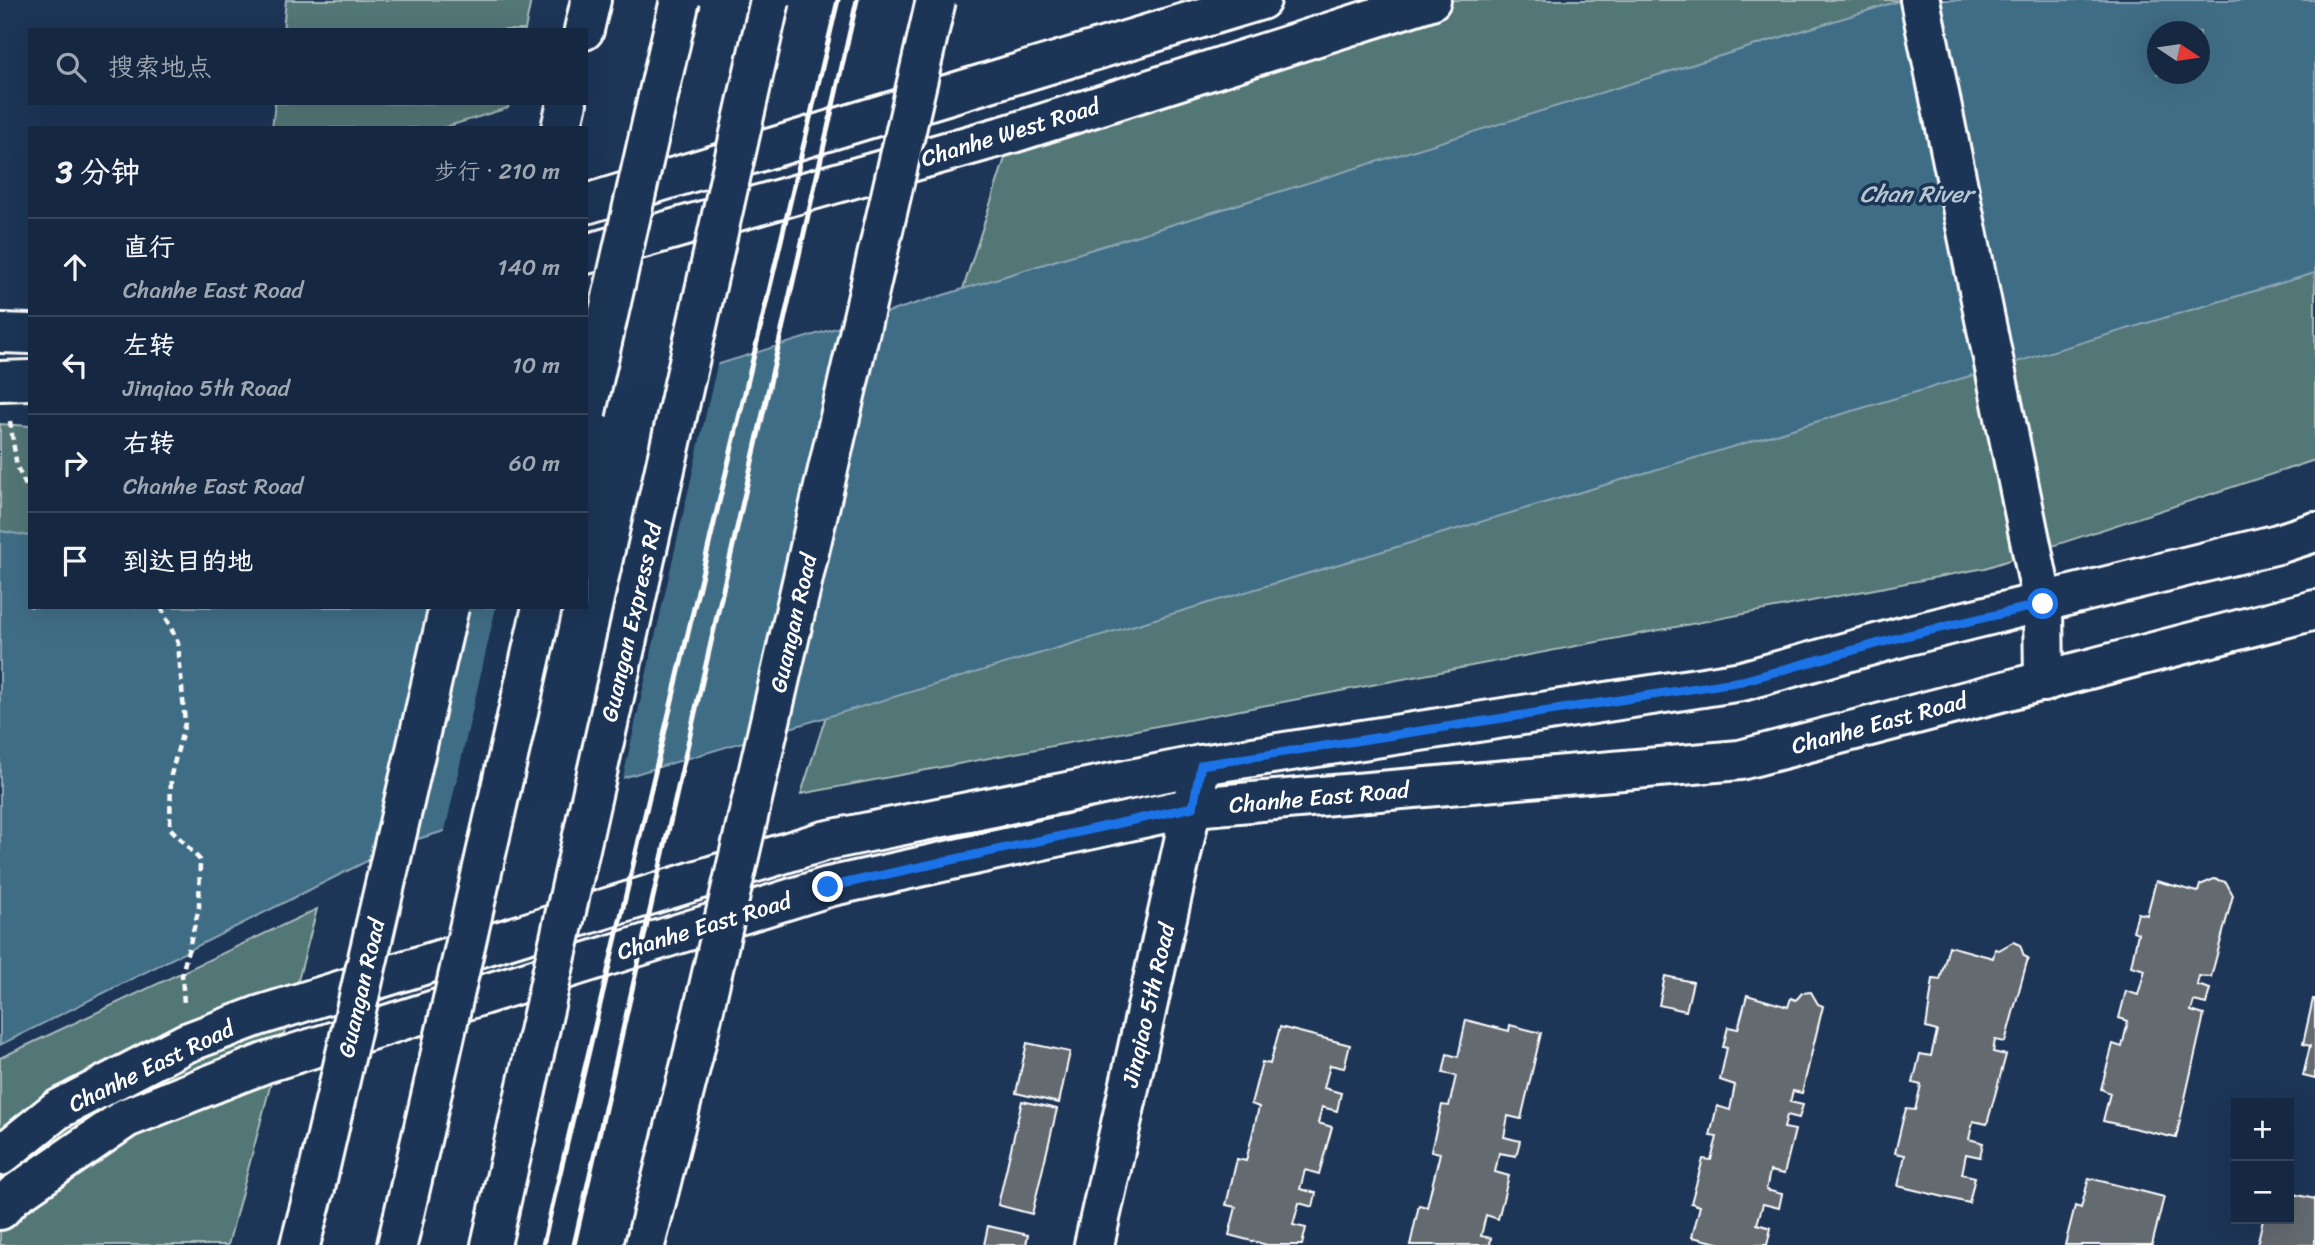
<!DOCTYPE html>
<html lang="zh">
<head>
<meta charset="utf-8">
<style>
	:root { --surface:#162841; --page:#1f3048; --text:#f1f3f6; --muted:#9ea6b1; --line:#35445a }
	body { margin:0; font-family:Sriracha,"LXGW WenKai TC",sans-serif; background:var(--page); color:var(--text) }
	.controls { position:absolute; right:21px; bottom:21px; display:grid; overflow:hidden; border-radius:0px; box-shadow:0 7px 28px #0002 }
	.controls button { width:63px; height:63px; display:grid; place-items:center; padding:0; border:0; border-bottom:2px solid var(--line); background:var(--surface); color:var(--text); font:35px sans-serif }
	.compass { position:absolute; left:2147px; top:21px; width:63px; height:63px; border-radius:50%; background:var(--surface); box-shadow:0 7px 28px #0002; rotate:103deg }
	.stop { position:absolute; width:21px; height:21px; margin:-16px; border:5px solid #1a73e8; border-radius:50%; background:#fff }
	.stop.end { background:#1a73e8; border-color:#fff; box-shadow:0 2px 7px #0008 }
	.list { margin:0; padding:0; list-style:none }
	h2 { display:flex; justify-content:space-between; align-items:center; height:91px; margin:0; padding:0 28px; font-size:30px }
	h2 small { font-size:23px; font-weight:400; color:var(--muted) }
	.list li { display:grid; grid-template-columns:46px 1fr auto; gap:21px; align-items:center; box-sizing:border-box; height:98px; padding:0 28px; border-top:2px solid var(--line) }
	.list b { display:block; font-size:26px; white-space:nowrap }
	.list p { margin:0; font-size:23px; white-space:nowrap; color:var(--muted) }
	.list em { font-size:23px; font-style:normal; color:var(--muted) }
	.icon { flex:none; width:38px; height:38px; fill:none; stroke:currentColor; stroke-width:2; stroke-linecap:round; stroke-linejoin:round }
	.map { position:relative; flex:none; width:2315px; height:1245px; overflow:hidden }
	.search { position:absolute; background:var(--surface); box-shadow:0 7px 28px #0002; left:28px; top:28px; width:560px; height:77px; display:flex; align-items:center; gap:18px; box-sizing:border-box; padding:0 24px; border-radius:0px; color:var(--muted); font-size:26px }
	.panel { position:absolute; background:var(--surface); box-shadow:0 7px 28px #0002; left:28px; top:126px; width:560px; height:483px; border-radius:0px }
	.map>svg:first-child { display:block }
	.green { fill:#537676; stroke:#a9baba; stroke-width:2; fill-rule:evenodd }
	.water { fill:#416d86; stroke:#8da7b6; stroke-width:2; fill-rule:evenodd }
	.pier { fill:#1d3557 }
	.building { fill:#636a6f; stroke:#fff; stroke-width:2 }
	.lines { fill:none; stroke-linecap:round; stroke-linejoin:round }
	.minor-casing { stroke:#fff; stroke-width:44 }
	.major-casing { stroke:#fff; stroke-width:44 }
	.highway-casing { stroke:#fff; stroke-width:44 }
	.path { stroke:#fff; stroke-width:4.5; stroke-dasharray:7 5; stroke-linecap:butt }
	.minor { stroke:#1d3557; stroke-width:38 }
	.major { stroke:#1d3557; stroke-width:38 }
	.highway { stroke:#1d3557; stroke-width:38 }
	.rail { stroke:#fff; stroke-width:5 }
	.major-bridge-casing { stroke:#fff; stroke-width:44; stroke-linecap:butt }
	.highway-bridge-casing { stroke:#fff; stroke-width:44; stroke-linecap:butt }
	.major-bridge { stroke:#1d3557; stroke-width:38 }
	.highway-bridge { stroke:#1d3557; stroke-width:38 }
	.route { stroke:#1a73e8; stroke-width:9 }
	.labels { text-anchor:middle; stroke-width:7; stroke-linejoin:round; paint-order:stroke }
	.street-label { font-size:23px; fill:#fff; stroke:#1d3557 }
	.water-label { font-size:24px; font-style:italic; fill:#b3c5cf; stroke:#1d3557 }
</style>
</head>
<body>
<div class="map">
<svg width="2315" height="1245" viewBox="0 0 2315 1245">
	<rect width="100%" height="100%" fill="#1d3557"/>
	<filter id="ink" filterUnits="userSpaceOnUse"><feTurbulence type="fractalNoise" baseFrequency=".0143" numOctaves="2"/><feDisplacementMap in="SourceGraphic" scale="14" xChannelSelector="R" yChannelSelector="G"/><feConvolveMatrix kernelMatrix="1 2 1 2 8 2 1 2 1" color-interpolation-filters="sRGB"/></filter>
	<g filter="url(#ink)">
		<g class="green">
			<polygon points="286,0 531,0 525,30 283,30"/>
			<path d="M1428,0h887v460l-330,108 -1184,226 212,-661zM2158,32h42v42h-42z"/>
			<polygon points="275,103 509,103 508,108 442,128 272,128"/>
			<polygon points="0,424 30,426 30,572 0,579"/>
			<polygon points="317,909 228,1245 0,1245 0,1058"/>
		</g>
		<path class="water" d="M1902,0h413v273l-1914,571 -401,201v-514l30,5v71h556v-202zM2158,32h42v42h-42z"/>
		<polygon class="pier" points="718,361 622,782 444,835 496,607 586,607 586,402"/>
		<g class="building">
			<polygon points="2214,879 2226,882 2233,895 2211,977 2199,976 2197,985 2210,989 2206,1004 2194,1001 2191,1011 2204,1015 2176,1138 2103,1121 2110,1093 2101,1089 2113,1044 2122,1047 2128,1021 2119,1018 2126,991 2138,995 2145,970 2131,966 2138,933 2133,931 2138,913 2147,915 2156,881 2198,892 2200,885"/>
			<polygon points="2013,942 2020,945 2024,956 2028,958 2005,1042 1995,1040 1993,1052 2006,1055 1987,1124 1973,1121 1969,1139 1983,1143 1980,1157 1966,1154 1962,1174 1975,1177 1969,1203 1898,1186 1905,1155 1895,1153 1903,1119 1906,1109 1915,1110 1921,1085 1913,1083 1920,1054 1931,1056 1937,1031 1926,1028 1933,979 1940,980 1949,946 1993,958 1995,949 1999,950"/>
			<polygon points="1665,976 1693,982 1686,1011 1659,1005"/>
			<polygon points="1811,992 1818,1004 1823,1006 1802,1093 1793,1091 1790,1102 1803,1105 1799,1118 1787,1115 1784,1128 1795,1130 1784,1174 1770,1171 1766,1190 1782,1194 1779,1208 1763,1204 1757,1224 1771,1228 1767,1245 1727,1245 1692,1237 1700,1206 1691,1203 1703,1159 1711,1160 1717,1137 1710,1136 1717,1106 1730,1110 1735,1085 1720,1080 1727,1048 1723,1047 1728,1027 1738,1029 1747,995 1788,1007 1791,998 1796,1000 1802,993"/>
			<polygon points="2313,999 2315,999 2315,1079 2303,1076 2310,1046 2303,1044"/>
			<polygon points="1466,1020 1509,1031 1510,1025 1541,1033 1521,1119 1508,1116 1504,1137 1520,1141 1516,1156 1499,1153 1495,1172 1509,1176 1498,1219 1486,1215 1481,1236 1491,1238 1490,1245 1410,1245 1419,1205 1427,1207 1440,1153 1431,1151 1442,1105 1449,1106 1456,1076 1443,1073 1447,1054 1458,1057"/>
			<polygon points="1280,1027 1350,1045 1344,1068 1330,1065 1324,1088 1341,1093 1337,1111 1322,1107 1318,1123 1332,1127 1319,1174 1305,1170 1300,1189 1316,1193 1313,1207 1299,1203 1293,1225 1306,1228 1302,1245 1267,1245 1229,1235 1236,1207 1226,1205 1237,1159 1246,1161 1259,1107 1251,1104 1262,1062 1270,1064"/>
			<polygon points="1027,1043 1070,1052 1059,1103 1016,1093"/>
			<polygon points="1022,1101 1057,1109 1032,1214 998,1205"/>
			<polygon points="2089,1178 2164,1197 2152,1245 2065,1245 2075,1206 2081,1208"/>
			<polygon points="2289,1193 2315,1199 2315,1245 2257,1245 2263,1219 2289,1219"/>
			<polygon points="988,1226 1028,1235 1026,1245 984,1245"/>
		</g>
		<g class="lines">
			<defs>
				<g id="minor">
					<polyline points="1920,0 2043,604 2044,682"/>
					<polyline points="1094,1245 1201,765"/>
				</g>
				<g id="major">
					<polyline points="584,30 591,0"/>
					<polyline points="561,128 567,103"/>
					<polyline points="586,204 1261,0"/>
					<polyline points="586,254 1013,133 1431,0"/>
					<polyline points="0,333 30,334"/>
					<polyline points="0,381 30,380"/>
					<polyline points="0,1156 57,1110 186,1043 258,1016 824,841 1201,765 1742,681 1905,636 2278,544 2315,532"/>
					<polyline points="0,1210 14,1195 126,1118 265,1063 828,887 1193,807 1740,760 2315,610"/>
					<polyline points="300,1245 315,1188"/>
					<polyline points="645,1245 693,1056"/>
				</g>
				<g id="highway">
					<polyline points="397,1245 425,1123"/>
					<polyline points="491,1245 526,1090"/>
				</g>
			</defs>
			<use href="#minor" class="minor-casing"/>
			<use href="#major" class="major-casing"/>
			<use href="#highway" class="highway-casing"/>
			<g class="path">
				<polyline points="10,421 17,467 30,494"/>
				<polyline points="161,607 178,643 185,723 171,775 170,828 200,860 199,908 182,974 184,1004"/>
			</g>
			<use href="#minor" class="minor"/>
			<use href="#major" class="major"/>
			<use href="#highway" class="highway"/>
			<g class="rail">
				<polyline points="543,1245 838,0"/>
				<polyline points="574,1245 857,0"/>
			</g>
			<defs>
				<g id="major-bridge">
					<polyline points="693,1056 936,0"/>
					<polyline points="315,1188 449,607"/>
				</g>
				<g id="highway-bridge">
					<polyline points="586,412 680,0"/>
					<polyline points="526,1090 770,0"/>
					<polyline points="425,1123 542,607"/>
				</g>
			</defs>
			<use href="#major-bridge" class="major-bridge-casing"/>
			<use href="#highway-bridge" class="highway-bridge-casing"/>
			<use href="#major-bridge" class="major-bridge"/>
			<use href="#highway-bridge" class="highway-bridge"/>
		</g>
	</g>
	<g class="lines" filter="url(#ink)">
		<polyline class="route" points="828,887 1193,807 1201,765 1742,681 1905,636 2043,604"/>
	</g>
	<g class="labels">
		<g class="street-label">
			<text transform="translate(1010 132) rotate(-17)" y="8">Chanhe West Road</text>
			<text transform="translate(631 622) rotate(-77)" y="8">Guangan Express Rd</text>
			<text transform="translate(793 623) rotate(-77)" y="8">Guangan Road</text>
			<text transform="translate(1879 723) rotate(-15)" y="8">Chanhe East Road</text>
			<text transform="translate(1319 797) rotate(-5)" y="8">Chanhe East Road</text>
			<text transform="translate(704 926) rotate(-17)" y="8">Chanhe East Road</text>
			<text transform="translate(361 988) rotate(-77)" y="8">Guangan Road</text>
			<text transform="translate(1148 1005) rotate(-77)" y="8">Jinqiao 5th Road</text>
			<text transform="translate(151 1066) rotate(-26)" y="8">Chanhe East Road</text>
		</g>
		<g class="water-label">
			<text x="1916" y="202">Chan River</text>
		</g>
	</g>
</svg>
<div class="controls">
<button>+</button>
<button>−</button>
</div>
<svg class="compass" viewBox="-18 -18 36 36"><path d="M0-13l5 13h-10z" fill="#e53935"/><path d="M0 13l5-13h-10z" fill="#9ea6b1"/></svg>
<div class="stop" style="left:2043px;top:604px"></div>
<div class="stop end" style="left:828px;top:887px"></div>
<div class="search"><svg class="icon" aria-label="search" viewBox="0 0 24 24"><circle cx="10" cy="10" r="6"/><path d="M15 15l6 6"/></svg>搜索地点</div>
<section class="panel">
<h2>3 分钟<small>步行 · 210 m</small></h2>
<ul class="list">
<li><svg class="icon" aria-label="ahead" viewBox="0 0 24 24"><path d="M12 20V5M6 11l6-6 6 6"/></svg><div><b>直行</b><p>Chanhe East Road</p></div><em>140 m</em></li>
<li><svg class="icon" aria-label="left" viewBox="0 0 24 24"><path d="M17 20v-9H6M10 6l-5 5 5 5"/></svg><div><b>左转</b><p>Jinqiao 5th Road</p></div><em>10 m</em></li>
<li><svg class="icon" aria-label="right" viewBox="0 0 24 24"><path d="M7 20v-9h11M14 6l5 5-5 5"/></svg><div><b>右转</b><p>Chanhe East Road</p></div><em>60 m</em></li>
<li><svg class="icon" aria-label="arrive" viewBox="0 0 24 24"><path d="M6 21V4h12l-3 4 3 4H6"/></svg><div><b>到达目的地</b></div></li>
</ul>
</section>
</div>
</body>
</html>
